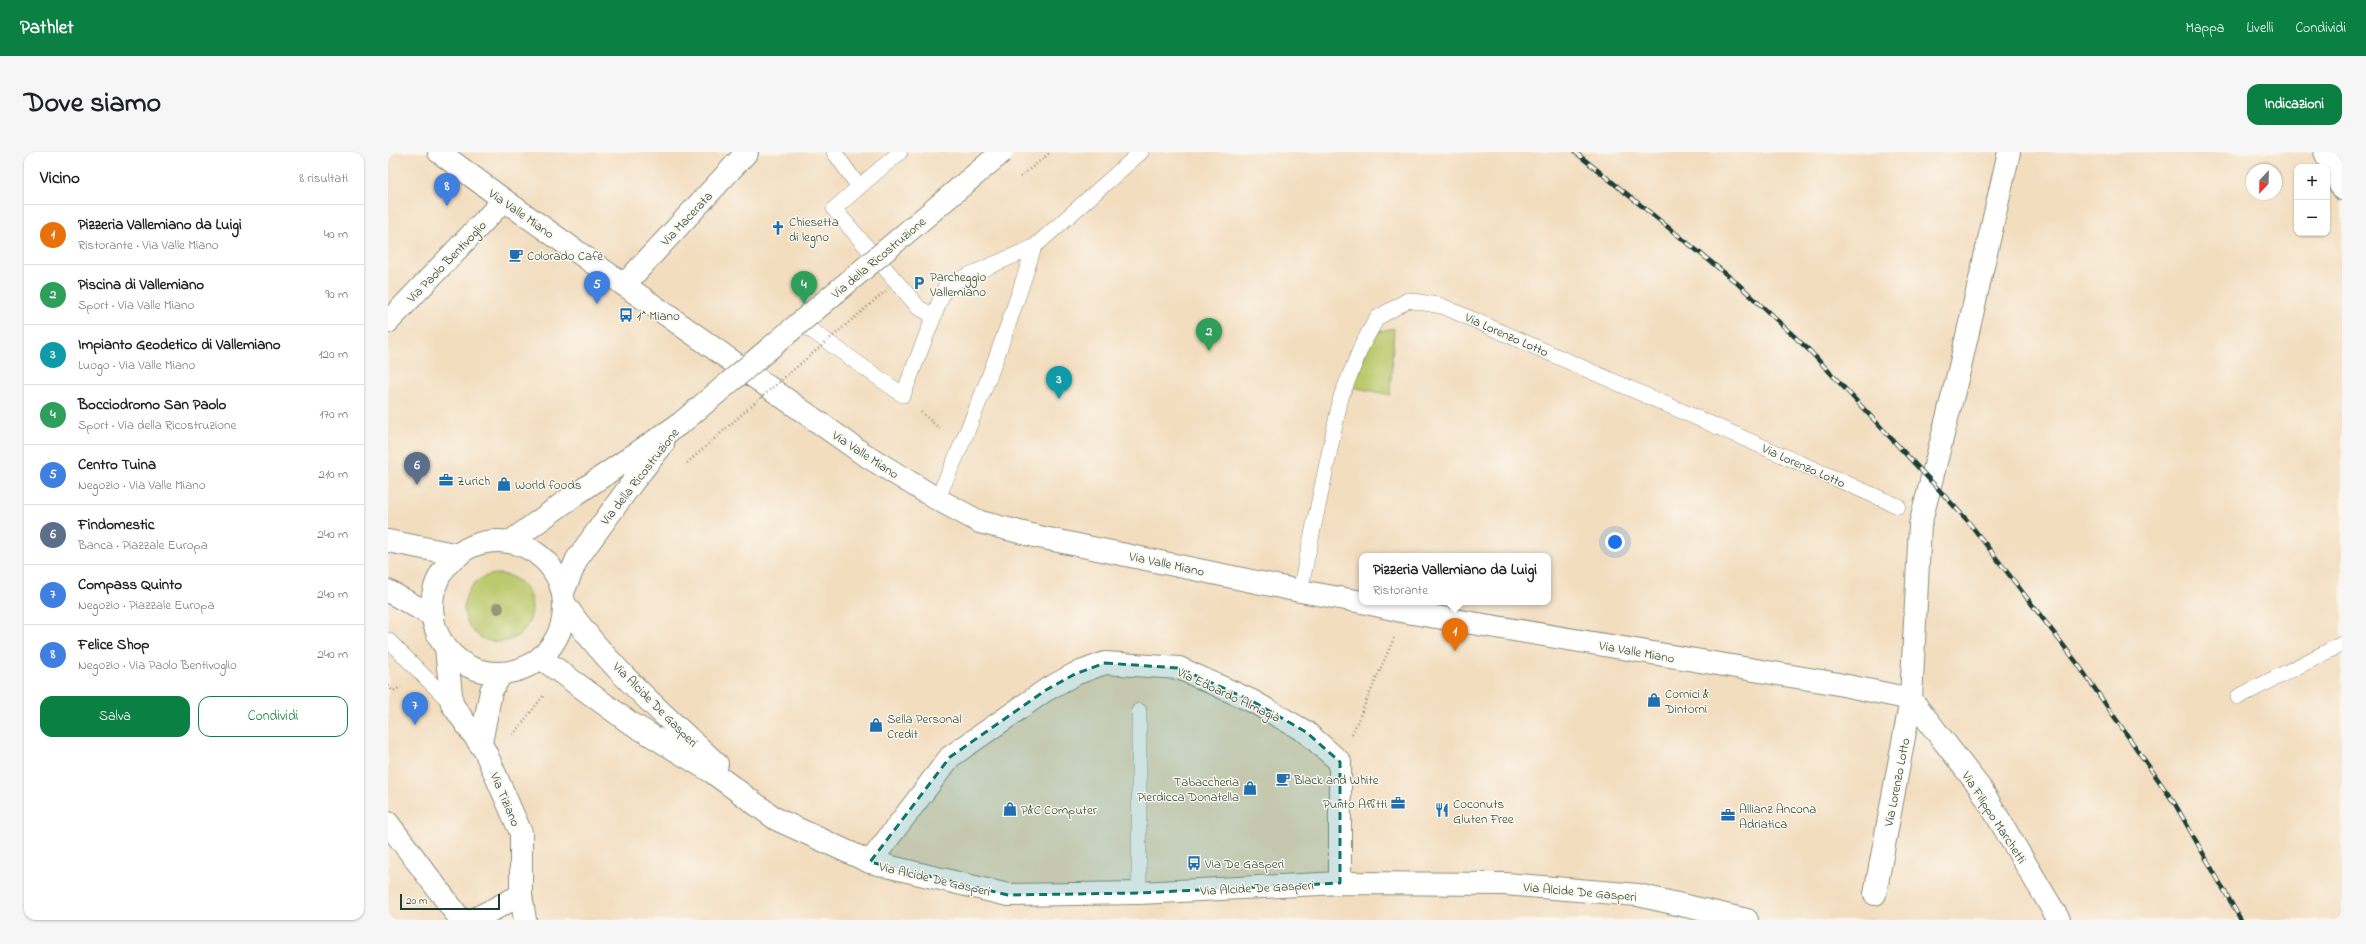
<!DOCTYPE html>
<html lang="it">
<head>
<meta charset="utf-8">
<style>
	:root { --surface:#fff; --page:#f6f6f6; --text:#202124; --muted:#757577; --line:#e0e0e0; --accent:#0b8043 }
	body { margin:0; font-family:"Indie Flower",sans-serif; background:var(--page); color:var(--text) }
	.controls { position:absolute; right:12px; top:12px; display:grid; overflow:hidden; border-radius:8px; box-shadow:0 1px 3px #0004 }
	.controls button { width:36px; height:36px; display:grid; place-items:center; padding:0; border:0; border-bottom:1px solid var(--line); background:var(--surface); color:var(--text); font:20px sans-serif }
	.compass { position:absolute; left:1858px; top:12px; width:36px; height:36px; border-radius:50%; background:var(--surface); box-shadow:0 1px 3px #0004; rotate:202deg }
	.scale { position:absolute; left:12px; bottom:10px; width:100px; box-sizing:border-box; padding-left:4px; border:2px solid #1f3d34; border-top:0; font-size:11px; line-height:14px; white-space:nowrap; color:#1f3d34; -webkit-text-stroke:3px #fbf7ec; paint-order:stroke }
	.you { position:absolute; left:1227px; top:390px; width:14px; height:14px; margin:-10px; border:3px solid #fff; border-radius:50%; background:#1a73e8; box-shadow:0 0 0 6px #1a73e833 }
	.badge { display:grid; place-items:center; width:26px; height:26px; border-radius:50%; background:var(--accent); color:#fff; font-size:13px; font-weight:700 }
	.pin { position:absolute; translate:-50% -33px; filter:drop-shadow(0 1px 2px #0008) }
	.pin::after { content:''; position:absolute; top:21px; width:14px; height:12px; background:inherit; clip-path:polygon(0 0,100% 0,50% 100%) }
	.popup { position:absolute; left:971px; top:401px; width:192px; height:52px; box-sizing:border-box; display:grid; place-content:center; border-radius:8px; background:var(--surface); filter:drop-shadow(0 1px 3px #0005); font-size:13px; white-space:nowrap; color:var(--muted) }
	.popup b { font-size:15px; color:var(--text) }
	.popup::after { content:''; position:absolute; left:50%; top:100%; margin-left:-8px; border:8px solid transparent; border-top-color:var(--surface) }
	.list { margin:0; padding:0; list-style:none }
	h2 { display:flex; justify-content:space-between; align-items:center; height:52px; margin:0; padding:0 16px; font-size:17px }
	h2 small { font-size:13px; font-weight:400; color:var(--muted) }
	.list li { display:grid; grid-template-columns:26px 1fr auto; gap:12px; align-items:center; box-sizing:border-box; height:60px; padding:0 16px; border-top:1px solid var(--line) }
	.list b { display:block; font-size:15px; white-space:nowrap }
	.list p { margin:0; font-size:13px; white-space:nowrap; color:var(--muted) }
	.list em { font-size:13px; font-style:normal; color:var(--muted) }
	.actions { display:flex; gap:8px; padding:12px 16px }
	.actions a { flex:1; padding:9px 0; border:1px solid var(--accent); border-radius:12px; text-align:center; font-size:14px; color:var(--accent) }
	.actions .main { background:var(--accent); color:#fff }
	.map { position:relative; flex:none; width:1954px; height:768px; overflow:hidden; border-radius:12px }
	header { display:flex; align-items:center; gap:24px; box-sizing:border-box; height:56px; padding:0 20px; background:var(--accent); color:#fff }
	header strong { font-size:19px }
	nav { display:flex; gap:22px; margin-inline-start:auto; font-size:14px }
	.intro { display:flex; align-items:center; justify-content:space-between; box-sizing:border-box; height:96px; padding:0 24px }
	h1 { margin:0; font-size:28px }
	.button { padding:10px 18px; border-radius:12px; background:var(--accent); color:#fff; font-size:14px; font-weight:700 }
	main { display:flex; gap:24px; padding:0 24px }
	aside { flex:1; background:var(--surface); border-radius:12px; box-shadow:0 1px 3px #0004 }
	.map>svg:first-child { display:block }
	.green { fill:#bac96c; stroke:#6c8350 }
	.lines { fill:none; stroke-linecap:round; stroke-linejoin:round }
	.lane-casing { stroke:#898d7a; stroke-width:16 }
	.street-casing { stroke:#898d7a; stroke-width:24 }
	.secondary-casing { stroke:#898d7a; stroke-width:24 }
	.primary-casing { stroke:#898d7a; stroke-width:24 }
	.path { stroke:#898d7a; stroke-width:2.5; stroke-dasharray:1 3; stroke-linecap:butt }
	.lane { stroke:#fff; stroke-width:15 }
	.street { stroke:#fff; stroke-width:22 }
	.secondary { stroke:#fff; stroke-width:22 }
	.primary { stroke:#fff; stroke-width:22 }
	.rail-casing { stroke:#1f3d34; stroke-width:4.5 }
	.rail { stroke:#fbf7ec; stroke-width:3; stroke-dasharray:9; stroke-linecap:butt }
	.secondary-bridge-casing { stroke:#898d7a; stroke-width:24; stroke-linecap:butt }
	.path-bridge { stroke:#898d7a; stroke-width:2.5; stroke-dasharray:1 3; stroke-linecap:butt }
	.secondary-bridge { stroke:#fff; stroke-width:22 }
	.tree { fill:#94987a }
	.marked { fill:#0f766e; fill-opacity:0.2; stroke:#0f766e; stroke-width:3; stroke-dasharray:8 5; stroke-linejoin:round }
	.labels { text-anchor:middle; stroke-width:3; stroke-linejoin:round; paint-order:stroke }
	.street-label { font-size:13px; fill:#1f3d34; stroke:#fbf7ec }
	.poi-label { font-size:13px; fill:#1f3d34; stroke:#fbf7ec; text-anchor:start }
</style>
</head>
<body>
<header>
<strong>Pathlet</strong>
<nav><a>Mappa</a><a>Livelli</a><a>Condividi</a></nav>
</header>
<div class="intro"><h1>Dove siamo</h1><a class="button">Indicazioni</a></div>
<main>
<aside>
<h2>Vicino<small>8 risultati</small></h2>
<ul class="list">
<li><span class="badge" style="background:#e8710a">1</span><div><b>Pizzeria Vallemiano da Luigi</b><p>Ristorante · Via Valle Miano</p></div><em>40 m</em></li>
<li><span class="badge" style="background:#2e9e5b">2</span><div><b>Piscina di Vallemiano</b><p>Sport · Via Valle Miano</p></div><em>90 m</em></li>
<li><span class="badge" style="background:#0f9aa8">3</span><div><b>Impianto Geodetico di Vallemiano</b><p>Luogo · Via Valle Miano</p></div><em>120 m</em></li>
<li><span class="badge" style="background:#2e9e5b">4</span><div><b>Bocciodromo San Paolo</b><p>Sport · Via della Ricostruzione</p></div><em>170 m</em></li>
<li><span class="badge" style="background:#3f7fe0">5</span><div><b>Centro Tuina</b><p>Negozio · Via Valle Miano</p></div><em>210 m</em></li>
<li><span class="badge" style="background:#5c6f8a">6</span><div><b>Findomestic</b><p>Banca · Piazzale Europa</p></div><em>240 m</em></li>
<li><span class="badge" style="background:#3f7fe0">7</span><div><b>Compass Quinto</b><p>Negozio · Piazzale Europa</p></div><em>240 m</em></li>
<li><span class="badge" style="background:#3f7fe0">8</span><div><b>Felice Shop</b><p>Negozio · Via Paolo Bentivoglio</p></div><em>240 m</em></li>
</ul>
<div class="actions"><a class="main">Salva</a><a>Condividi</a></div>
</aside>
<div class="map">
<svg width="1954" height="768" viewBox="0 0 1954 768">
	<rect width="100%" height="100%" fill="#fbf7ec"/>
	<filter id="ink" filterUnits="userSpaceOnUse"><feTurbulence type="fractalNoise" baseFrequency=".025" numOctaves="2"/><feDisplacementMap in="SourceGraphic" scale="8" xChannelSelector="R" yChannelSelector="G"/><feConvolveMatrix kernelMatrix="1 2 1 2 8 2 1 2 1" color-interpolation-filters="sRGB"/></filter>
	<filter id="wash" filterUnits="userSpaceOnUse"><feTurbulence type="fractalNoise" baseFrequency=".012" numOctaves="4" result="noise"/><feDisplacementMap in="SourceGraphic" scale="16" xChannelSelector="R" yChannelSelector="G"/><feGaussianBlur stdDeviation="0.9" result="paint"/><feColorMatrix in="noise" values="0 0 0 0 0 0 0 0 0 0 0 0 0 0 0 0 0 1.4 0 .05"/><feComposite in="paint" operator="in"/></filter>
	<g filter="url(#wash)">
		<rect width="100%" height="100%" fill="#f3ddbf"/>
		<g class="green">
			<polygon points="1006,176 1002,243 965,235 985,181"/>
			<circle cx="110" cy="456" r="34"/>
		</g>
	</g>
	<g filter="url(#ink)">
		<g class="lines">
			<defs>
				<g id="lane">
					<polyline points="446,0 471,35 446,57 531,156 546,164"/>
					<polyline points="471,35 512,0"/>
					<polyline points="420,176 515,243 558,133 646,95 753,0"/>
					<path d="M549,347c38,-81 70,-166 97,-252"/>
					<polyline points="912,439 953,245 974,193 989,166 1020,148 1054,154 1510,354"/>
					<polyline points="0,488 64,552"/>
					<polyline points="1850,545 1954,492"/>
					<polyline points="751,559 751,741"/>
				</g>
				<g id="street">
					<polyline points="0,170 116,48"/>
					<polyline points="58,496 64,552 97,599 133,681 133,743 137,768"/>
					<polyline points="93,591 103,539 114,521"/>
					<polyline points="0,671 73,768"/>
					<polyline points="482,710 562,605 658,538 687,522 717,511 791,516 864,549 918,580 952,610 952,731"/>
					<polyline points="1487,742 1523,547"/>
					<polyline points="85,768 133,743"/>
				</g>
				<g id="secondary">
					<polyline points="51,0 116,48 474,301 549,347 592,370 651,385 912,439 974,450"/>
					<polyline points="1937,0 1954,37"/>
					<polyline points="236,133 359,0"/>
					<polyline points="122,390 181,347 293,271 337,234"/>
					<polyline points="175,440 189,407 244,331 275,292"/>
					<polyline points="975,450 1018,460 1445,531 1523,547"/>
					<polyline points="1523,547 1532,373 1571,219 1621,0"/>
					<polyline points="1523,547 1593,637 1671,768"/>
				</g>
				<g id="primary">
					<polyline points="0,389 71,403"/>
					<circle cx="110" cy="455" r="66"/>
					<polyline points="0,439 45,464"/>
					<path d="M176,451c41,61 99,111 153,161"/>
					<polyline points="153,506 241,570 324,620 388,667 482,710 620,743 751,741 952,731 1117,732 1250,743 1359,768"/>
				</g>
			</defs>
			<use href="#lane" class="lane-casing"/>
			<use href="#street" class="street-casing"/>
			<use href="#secondary" class="secondary-casing"/>
			<use href="#primary" class="primary-casing"/>
			<g class="path">
				<polyline points="533,260 553,278"/>
				<polyline points="299,311 361,256"/>
				<polyline points="0,534 5,539 13,535"/>
				<polyline points="964,582 1006,486"/>
				<polyline points="125,583 156,543"/>
			</g>
			<use href="#lane" class="lane"/>
			<use href="#street" class="street"/>
			<use href="#secondary" class="secondary"/>
			<use href="#primary" class="primary"/>
			<defs>
				<polyline id="rail" points="1187,0 1349,131 1422,199 1579,368 1689,511 1787,652 1853,768"/>
			</defs>
			<use href="#rail" class="rail-casing"/>
			<use href="#rail" class="rail"/>
			<defs>
				<polyline id="secondary-bridge" points="337,234 614,0"/>
			</defs>
			<use href="#secondary-bridge" class="secondary-bridge-casing"/>
			<g class="path-bridge">
				<polyline points="632,25 663,0"/>
				<polyline points="363,254 500,137"/>
			</g>
			<use href="#secondary-bridge" class="secondary-bridge"/>
		</g>
		<circle class="tree" cx="110" cy="456" r="6"/>
	</g>
	<path class="marked" d="M717,511l74,5 73,33 54,31 34,30v121l-201,10 -131,2 -138,-33 80,-105 96,-67 29,-16z"/>
	<defs>
		<symbol id="church-bare" viewBox="-9 -9 18 18"><path d="M-1.2-6h2.4v3.5h3.3v2.4h-3.3V6h-2.4V-.1h-3.3v-2.4h3.3Z" fill="#1f6fb2" stroke="#fbf7ec" stroke-width="2.5" paint-order="stroke"/></symbol>
		<symbol id="cafe-bare" viewBox="-9 -9 18 18"><path d="M-5.5-4.5H6V0H3Q3 3.5 0 3.5H-2.5Q-5.5 3.5-5.5 0ZM3-3.2v2h1.7v-2ZM-6 4.5H4V6H-6Z" fill="#1f6fb2" stroke="#fbf7ec" stroke-width="2.5" paint-order="stroke"/></symbol>
		<symbol id="parking-bare" viewBox="-9 -9 18 18"><path d="M-3.5-5.5H1a3.5 3.5 0 0 1 0 7H-1V5.5H-3.5ZM-1-3.4V-.6H.8a1.4 1.4 0 0 0 0-2.8Z" fill="#1f6fb2" stroke="#fbf7ec" stroke-width="2.5" paint-order="stroke"/></symbol>
		<symbol id="bus-bare" viewBox="-9 -9 18 18"><path d="M-5-6H5V4H4V6H2V4H-2V6H-4V4H-5ZM-3.5-4V0h7V-4ZM-3.5 1.2v1.5H-2V1.2ZM2 1.2v1.5H3.5V1.2Z" fill="#1f6fb2" stroke="#fbf7ec" stroke-width="2.5" paint-order="stroke"/></symbol>
		<symbol id="office-bare" viewBox="-9 -9 18 18"><path d="M-6-3h4V-5.5h4V-3h4V5H-6ZM-1-4.5V-3h2v-1.5ZM-6 0V1H6V0Z" fill="#1f6fb2" stroke="#fbf7ec" stroke-width="2.5" paint-order="stroke"/></symbol>
		<symbol id="shop-bare" viewBox="-9 -9 18 18"><path d="M-5-2.5h2.3a2.7 3.5 0 0 1 5.4 0H5L5.5 6h-11ZM-1.5-2.5h3a1.5 2.3 0 0 0-3 0Z" fill="#1f6fb2" stroke="#fbf7ec" stroke-width="2.5" paint-order="stroke"/></symbol>
		<symbol id="restaurant-bare" viewBox="-9 -9 18 18"><path d="M-5-6h1v4h1v-4h1v4h1v-4h1v5L-1.5 .5V6h-2V.5L-5-1ZM5-6V6H3V1.5H1.5Q1.5-4 5-6Z" fill="#1f6fb2" stroke="#fbf7ec" stroke-width="2.5" paint-order="stroke"/></symbol>
	</defs>
	<g fill-rule="evenodd">
		<use href="#church-bare" x="380" y="66" width="20" height="20"/>
		<use href="#cafe-bare" x="118" y="93" width="20" height="20"/>
		<use href="#parking-bare" x="521" y="121" width="20" height="20"/>
		<use href="#bus-bare" x="228" y="153" width="20" height="20"/>
		<use href="#office-bare" x="48" y="318" width="20" height="20"/>
		<use href="#shop-bare" x="106" y="322" width="20" height="20"/>
		<use href="#shop-bare" x="1256" y="538" width="20" height="20"/>
		<use href="#shop-bare" x="478" y="563" width="20" height="20"/>
		<use href="#cafe-bare" x="885" y="617" width="20" height="20"/>
		<use href="#shop-bare" x="852" y="626" width="20" height="20"/>
		<use href="#office-bare" x="1000" y="641" width="20" height="20"/>
		<use href="#shop-bare" x="612" y="647" width="20" height="20"/>
		<use href="#restaurant-bare" x="1044" y="648" width="20" height="20"/>
		<use href="#office-bare" x="1330" y="653" width="20" height="20"/>
		<use href="#bus-bare" x="796" y="701" width="20" height="20"/>
	</g>
	<g class="labels">
		<g class="street-label">
			<text transform="translate(134 61) rotate(35)" y="5">Via Valle Miano</text>
			<text transform="translate(298 66) rotate(-47)" y="5">Via Macerata</text>
			<text transform="translate(490 105) rotate(-40)" y="5">Via della Ricostruzione</text>
			<text transform="translate(58 109) rotate(-46)" y="5">Via Paolo Bentivoglio</text>
			<text transform="translate(1119 182) rotate(24)" y="5">Via Lorenzo Lotto</text>
			<text transform="translate(478 302) rotate(33)" y="5">Via Valle Miano</text>
			<text transform="translate(1416 313) rotate(24)" y="5">Via Lorenzo Lotto</text>
			<text transform="translate(251 324) rotate(-52)" y="5">Via della Ricostruzione</text>
			<text transform="translate(779 411) rotate(12)" y="5">Via Valle Miano</text>
			<text transform="translate(1249 499) rotate(10)" y="5">Via Valle Miano</text>
			<text transform="translate(841 542) rotate(25)" y="5">Via Edoardo Almagià</text>
			<text transform="translate(268 552) rotate(45)" y="5">Via Alcide De Gasperi</text>
			<text transform="translate(1508 630) rotate(-79)" y="5">Via Lorenzo Lotto</text>
			<text transform="translate(118 647) rotate(67)" y="5">Via Tiziano</text>
			<text transform="translate(1607 665) rotate(57)" y="5">Via Filippo Marchetti</text>
			<text transform="translate(547 726) rotate(13)" y="5">Via Alcide De Gasperi</text>
			<text transform="translate(869 735) rotate(-3)" y="5">Via Alcide De Gasperi</text>
			<text transform="translate(1192 739) rotate(5)" y="5">Via Alcide De Gasperi</text>
		</g>
		<g class="poi-label">
			<text x="401" y="74">Chiesetta<tspan x="401" dy="15">di legno</tspan></text>
			<text x="139" y="108">Colorado Cafè</text>
			<text x="542" y="129">Parcheggio<tspan x="542" dy="15">Vallemiano</tspan></text>
			<text x="249" y="168">1^ Miano</text>
			<text x="69" y="333">Zurich</text>
			<text x="127" y="337">World foods</text>
			<text x="1277" y="546">Cornici &amp;<tspan x="1277" dy="15">Dintorni</tspan></text>
			<text x="499" y="571">Sella Personal<tspan x="499" dy="15">Credit</tspan></text>
			<text x="906" y="632">Black and White</text>
			<text x="851" y="634" text-anchor="end">Tabaccheria<tspan x="851" dy="15">Pierdicca Donatella</tspan></text>
			<text x="999" y="656" text-anchor="end">Punto Affitti</text>
			<text x="1065" y="656">Coconuts<tspan x="1065" dy="15">Gluten Free</tspan></text>
			<text x="1351" y="661">Allianz Ancona<tspan x="1351" dy="15">Adriatica</tspan></text>
			<text x="633" y="662">P&amp;C Computer</text>
			<text x="817" y="716">Via De Gasperi</text>
		</g>
	</g>
</svg>
<div class="controls">
<button>+</button>
<button>−</button>
</div>
<svg class="compass" viewBox="-18 -18 36 36"><path d="M0-13l5 13h-10z" fill="#e53935"/><path d="M0 13l5-13h-10z" fill="#757577"/></svg>
<div class="scale">20 m</div>
<div class="you"></div>
<div class="pin badge" style="left:1067px;top:499px;background:#e8710a">1</div>
<div class="popup"><b>Pizzeria Vallemiano da Luigi</b>Ristorante</div>
<div class="pin badge" style="left:821px;top:199px;background:#2e9e5b">2</div>
<div class="pin badge" style="left:671px;top:247px;background:#0f9aa8">3</div>
<div class="pin badge" style="left:416px;top:152px;background:#2e9e5b">4</div>
<div class="pin badge" style="left:209px;top:152px;background:#3f7fe0">5</div>
<div class="pin badge" style="left:29px;top:333px;background:#5c6f8a">6</div>
<div class="pin badge" style="left:27px;top:573px;background:#3f7fe0">7</div>
<div class="pin badge" style="left:59px;top:54px;background:#3f7fe0">8</div>
</div>
</main>
</body>
</html>
